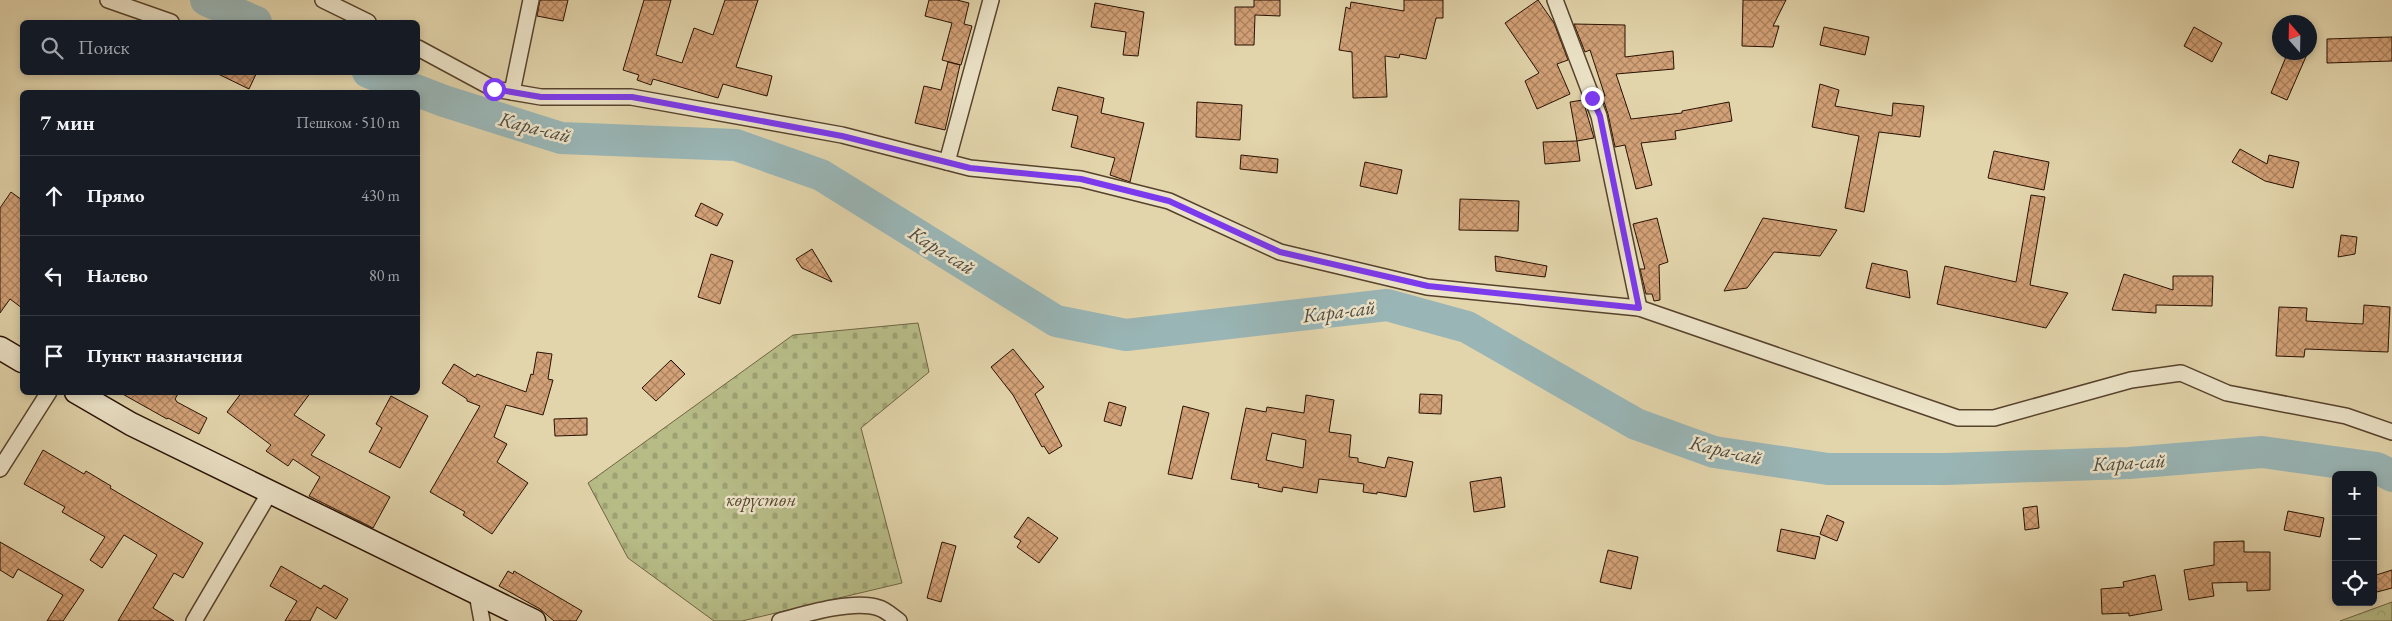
<!DOCTYPE html>
<html lang="ru">
<head>
<meta charset="utf-8">
<style>
	:root { --surface:#171b24; --page:#242831; --text:#f1f3f6; --muted:#9ea1a6; --line:#363941 }
	body { margin:0; font-family:"EB Garamond",serif; background:var(--page); color:var(--text) }
	.controls { position:absolute; right:15px; bottom:15px; display:grid; overflow:hidden; border-radius:8px; box-shadow:0 2px 8px #0003 }
	.controls button { width:45px; height:45px; display:grid; place-items:center; padding:0; border:0; border-bottom:1px solid var(--line); background:var(--surface); color:var(--text); font:25px sans-serif }
	.compass { position:absolute; left:2272px; top:15px; width:45px; height:45px; border-radius:50%; background:var(--surface); box-shadow:0 2px 8px #0003; rotate:340deg }
	.stop { position:absolute; width:15px; height:15px; margin:-11px; border:4px solid #7c3aed; border-radius:50%; background:#fff }
	.stop.end { background:#7c3aed; border-color:#fff; box-shadow:0 1px 5px #0008 }
	.list { margin:0; padding:0; list-style:none }
	h2 { display:flex; justify-content:space-between; align-items:center; height:65px; margin:0; padding:0 20px; font-size:21px }
	h2 small { font-size:16px; font-weight:400; color:var(--muted) }
	.list li { display:grid; grid-template-columns:32px 1fr auto; gap:15px; align-items:center; box-sizing:border-box; height:80px; padding:0 20px; border-top:1px solid var(--line) }
	.list b { display:block; font-size:19px; white-space:nowrap }
	.list em { font-size:16px; font-style:normal; color:var(--muted) }
	.icon { flex:none; width:28px; height:28px; fill:none; stroke:currentColor; stroke-width:2; stroke-linecap:round; stroke-linejoin:round }
	.map { position:relative; flex:none; width:2392px; height:621px; overflow:hidden }
	.search { position:absolute; background:var(--surface); box-shadow:0 2px 8px #0003; left:20px; top:20px; width:400px; height:55px; display:flex; align-items:center; gap:12px; box-sizing:border-box; padding:0 18px; border-radius:8px; color:var(--muted); font-size:19px }
	.panel { position:absolute; background:var(--surface); box-shadow:0 2px 8px #0003; left:20px; top:90px; width:400px; height:305px; border-radius:8px }
	.map>svg:first-child { display:block }
	.forest { fill:url(#forest-crowns); stroke:#706644 }
	.cemetery { fill:url(#cemetery-stones); stroke:#706644 }
	.lines { fill:none; stroke-linecap:round; stroke-linejoin:round }
	.river { stroke:#99b5b5; stroke-width:32 }
	.building { fill:url(#building-cross-hatch); stroke:#291102; fill-rule:evenodd }
	.street-casing { stroke:#57422c; stroke-width:18 }
	.secondary-casing { stroke:#291102; stroke-width:25 }
	.street { stroke:#ece3c8; stroke-width:15 }
	.secondary { stroke:#ece3c8; stroke-width:22 }
	.route { stroke:#7c3aed; stroke-width:6 }
	.labels { text-anchor:middle; stroke-width:5; stroke-linejoin:round; paint-order:stroke }
	.park-label { font-size:19px; font-style:italic; fill:#54442a; stroke:#ece3c8 }
	.water-label { font-size:20px; font-style:italic; fill:#504a41; stroke:#ece3c8 }
</style>
</head>
<body>
<div class="map">
<svg width="2392" height="621" viewBox="0 0 2392 621">
	<defs>
		<pattern id="forest-crowns" width="20" height="18" patternUnits="userSpaceOnUse" patternTransform="scale(1.25)"><rect width="20" height="18" fill="#b7bc87"/><path d="M2 6a3 3 0 1 1 6 0M12 15a3 3 0 1 1 6 0" fill="none" stroke="#9da173"/></pattern>
		<pattern id="cemetery-stones" width="16" height="16" patternUnits="userSpaceOnUse" patternTransform="scale(1.25)"><rect width="16" height="16" fill="#b7bc87"/><path d="M2 7V4a2 2 0 0 1 4 0v3zM10 15v-3a2 2 0 0 1 4 0v3z" fill="#9da173"/></pattern>
		<pattern id="building-cross-hatch" width="8" height="8" patternUnits="userSpaceOnUse" patternTransform="scale(1.25)"><rect width="8" height="8" fill="#d3a177"/><path d="M0 0l8 8M0 8l8-8" fill="none" stroke="#ab825f"/></pattern>
	</defs>
	<rect width="100%" height="100%" fill="#e2d4ab"/>
	<filter id="stains"><feTurbulence type="fractalNoise" baseFrequency=".004" numOctaves="4"/><feColorMatrix values="0 0 0 0 .2 0 0 0 0 .09 0 0 0 0 .02 0 0 0 .5 -.17"/></filter>
	<radialGradient id="worn" r=".72"><stop offset=".6" stop-color="#630" stop-opacity="0"/><stop offset="1" stop-color="#630" stop-opacity=".3"/></radialGradient>
	<polygon class="forest" points="2392,602 2392,621 2340,621"/>
	<polygon class="cemetery" points="918,323 929,372 861,428 902,583 742,621 714,621 628,558 588,483 793,335"/>
	<g class="lines">
		<g class="river">
			<polyline points="206,0 256,22"/>
			<polyline points="368,72 444,101 561,138 736,145 821,175 1056,321 1126,335 1387,305 1467,327 1636,424 1714,452 1828,469 1945,469 2129,463 2262,452 2377,468 2392,476"/>
		</g>
	</g>
	<g class="building">
		<polygon points="540,0 568,0 563,21 537,16"/>
		<polygon points="644,0 671,0 656,55 682,63 694,28 713,35 725,0 758,0 736,67 772,76 767,96 723,84 718,98 653,79 651,85 637,80 639,75 623,70"/>
		<polygon points="929,0 957,0 969,3 964,24 972,26 961,65 942,60 952,23 925,16"/>
		<polygon points="1254,0 1280,0 1280,16 1255,15 1254,45 1235,45 1235,7 1254,7"/>
		<polygon points="1404,0 1443,0 1443,18 1436,18 1426,59 1400,54 1399,58 1385,56 1387,97 1353,98 1352,52 1339,50 1346,7 1350,9 1351,2 1404,11"/>
		<polygon points="1538,0 1554,23 1568,60 1557,64 1570,94 1537,109 1525,81 1539,73 1505,23"/>
		<polygon points="1743,0 1786,0 1773,26 1779,26 1773,47 1742,46"/>
		<polygon points="1095,3 1144,12 1138,56 1123,55 1126,32 1091,27"/>
		<polygon points="1574,24 1625,25 1625,57 1673,51 1674,69 1616,74 1631,119 1682,113 1682,111 1729,102 1732,121 1675,131 1676,139 1641,143 1652,185 1636,189 1625,145 1615,147 1608,114 1602,96 1605,96 1590,50 1585,52"/>
		<polygon points="1824,27 1869,37 1865,55 1820,45"/>
		<polygon points="2194,27 2222,43 2212,62 2184,46"/>
		<polygon points="2392,37 2392,61 2327,63 2327,39"/>
		<polygon points="2288,52 2308,52 2287,100 2271,93"/>
		<polygon points="948,62 960,65 945,130 915,123 924,86 941,90"/>
		<polygon points="214,72 257,72 249,89"/>
		<polygon points="1820,84 1839,90 1835,106 1892,116 1893,103 1924,106 1920,137 1879,132 1864,212 1845,208 1859,136 1812,127"/>
		<polygon points="1058,87 1104,98 1101,113 1144,123 1130,182 1110,175 1115,158 1071,147 1078,116 1052,110"/>
		<polygon points="1583,100 1594,138 1577,141 1570,102"/>
		<polygon points="1197,102 1242,105 1240,140 1196,137"/>
		<polygon points="1577,141 1580,161 1545,164 1543,142"/>
		<polygon points="2240,149 2267,164 2269,155 2299,162 2293,188 2265,181 2232,162"/>
		<polygon points="1994,151 2049,162 2044,190 1988,178"/>
		<polygon points="1241,155 1278,159 1277,173 1240,169"/>
		<polygon points="1365,162 1402,170 1397,194 1360,186"/>
		<polygon points="11,192 22,200 22,308 10,299 0,313 0,208"/>
		<polygon points="2031,195 2045,197 2030,285 2068,293 2046,328 1937,304 1945,266 2016,282"/>
		<polygon points="1460,199 1519,201 1518,231 1459,230"/>
		<polygon points="701,203 723,214 717,226 695,216"/>
		<polygon points="1657,218 1668,262 1659,265 1660,300 1654,301 1652,294 1646,294 1640,269 1645,269 1633,224"/>
		<polygon points="1763,218 1837,230 1820,256 1774,252 1747,288 1724,291"/>
		<polygon points="2341,235 2357,237 2355,254 2338,257"/>
		<polygon points="812,249 832,282 802,268 796,259"/>
		<polygon points="711,254 733,261 720,304 698,297"/>
		<polygon points="1495,256 1547,266 1545,277 1496,271"/>
		<polygon points="1872,263 1907,271 1910,298 1866,288"/>
		<polygon points="2124,274 2173,290 2173,276 2213,276 2212,306 2156,305 2156,313 2112,310"/>
		<polygon points="2364,305 2390,307 2388,352 2305,349 2304,357 2276,356 2279,307 2307,308 2306,321 2363,324"/>
		<polygon points="1013,349 1044,387 1035,394 1062,446 1049,454 1044,446 1042,447 1013,395 991,367"/>
		<polygon points="537,352 552,354 548,379 553,380 543,415 506,405 494,437 507,444 497,462 528,483 492,534 463,515 465,512 430,492 480,406 467,401 467,399 442,383 454,364 475,377 477,374 526,392 531,374 533,375"/>
		<polygon points="671,360 685,374 656,401 642,388"/>
		<polygon points="119,392 179,392 175,399 177,402 207,418 199,434 168,418 167,419"/>
		<polygon points="242,392 311,392 294,415 325,435 311,455 390,497 373,528 309,496 320,477 293,459 288,466 266,451 271,445 227,412"/>
		<polygon points="1420,394 1442,395 1441,414 1419,413"/>
		<path d="M1306,395l28,5 -5,32 22,3 -2,22 9,1v4l27,6 3,-11 25,5 -7,35 -29,-5v2l-14,-2 1,-8 -45,-5 -2,14 -34,-6 -1,5 -24,-5 1,-3 -28,-5 15,-71 20,4 1,-5 37,6zM1272,433l34,7 -3,28 -37,-8z"/>
		<polygon points="391,396 428,416 400,468 369,452 382,428 376,424"/>
		<polygon points="1109,402 1126,407 1121,426 1104,421"/>
		<polygon points="1183,406 1209,413 1192,479 1168,474"/>
		<polygon points="587,418 587,435 555,436 554,419"/>
		<polygon points="43,450 84,474 86,471 111,486 110,488 203,543 183,578 174,573 153,608 174,621 118,621 157,555 124,535 102,568 90,560 105,537 62,512 65,507 24,484"/>
		<polygon points="1501,477 1505,507 1474,512 1470,482"/>
		<polygon points="2037,506 2039,528 2025,530 2023,508"/>
		<polygon points="2288,511 2324,518 2320,537 2284,530"/>
		<polygon points="1827,515 1844,522 1837,541 1820,534"/>
		<polygon points="1028,517 1058,538 1039,563 1017,547 1021,541 1014,537"/>
		<polygon points="1781,529 1820,537 1815,559 1777,551"/>
		<polygon points="2244,541 2244,552 2270,552 2270,590 2247,591 2247,582 2212,583 2214,596 2189,600 2184,570 2214,565 2214,542"/>
		<polygon points="0,542 84,590 63,621 47,621 63,595 18,569 13,578 0,570"/>
		<polygon points="942,542 956,546 941,602 927,598"/>
		<polygon points="1608,550 1638,557 1631,589 1600,582"/>
		<polygon points="281,566 321,589 324,585 348,599 336,619 317,607 310,621 285,621 297,601 270,586"/>
		<polygon points="2392,570 2392,588 2377,592 2373,576"/>
		<polygon points="508,571 513,574 514,571 582,611 576,621 554,621 540,609 499,586"/>
		<polygon points="2155,575 2162,610 2129,616 2129,613 2102,614 2101,589 2124,587 2123,582"/>
	</g>
	<g class="lines">
		<defs>
			<g id="street">
				<polyline points="108,0 171,22"/>
				<polyline points="323,0 368,22"/>
				<polyline points="1555,0 1599,116 1639,308"/>
				<polyline points="418,48 494,89 541,97 631,97 842,135 970,168 1081,179 1169,201 1280,252 1427,287 1639,308 1958,418 1994,418 2131,380 2181,373 2227,393 2346,416 2392,432"/>
				<polyline points="512,92 531,0"/>
				<polyline points="947,162 991,0"/>
				<polyline points="0,469 49,392"/>
				<polyline points="477,594 482,621"/>
				<polyline points="194,621 270,492"/>
				<path d="M780,621c25,-7 74,-22 99,-13 7,2 14,9 20,13"/>
			</g>
			<g id="secondary">
				<polyline points="0,348 22,361"/>
				<polyline points="76,392 131,424 534,621"/>
			</g>
		</defs>
		<use href="#street" class="street-casing"/>
		<use href="#secondary" class="secondary-casing"/>
		<use href="#street" class="street"/>
		<use href="#secondary" class="secondary"/>
	</g>
	<g class="lines">
		<polyline class="route" points="494,89 541,97 632,97 842,136 970,168 1081,179 1169,201 1280,252 1428,286 1639,308 1600,116 1592,98"/>
	</g>
	<g class="labels">
		<g class="park-label">
			<text x="761" y="506">көрүстөн</text>
		</g>
		<g class="water-label">
			<text transform="translate(535 127) rotate(14)" y="7">Кара-сай</text>
			<text transform="translate(942 250) rotate(32)" y="7">Кара-сай</text>
			<text transform="translate(1339 311) rotate(-7)" y="7">Кара-сай</text>
			<text transform="translate(1726 450) rotate(13)" y="7">Кара-сай</text>
			<text transform="translate(2129 462) rotate(-3)" y="7">Кара-сай</text>
		</g>
	</g>
	<rect width="100%" height="100%" filter="url(#stains)"/>
	<rect width="100%" height="100%" fill="url(#worn)"/>
</svg>
<div class="controls">
<button>+</button>
<button>−</button>
<button><svg class="icon" aria-label="locate" viewBox="0 0 24 24"><circle cx="12" cy="12" r="6"/><path d="M12 2v4M12 18v4M2 12h4M18 12h4"/></svg></button>
</div>
<svg class="compass" viewBox="-18 -18 36 36"><path d="M0-13l5 13h-10z" fill="#e53935"/><path d="M0 13l5-13h-10z" fill="#9ea1a6"/></svg>
<div class="stop" style="left:494px;top:89px"></div>
<div class="stop end" style="left:1592px;top:98px"></div>
<div class="search"><svg class="icon" aria-label="search" viewBox="0 0 24 24"><circle cx="10" cy="10" r="6"/><path d="M15 15l6 6"/></svg>Поиск</div>
<section class="panel">
<h2>7 мин<small>Пешком · 510 m</small></h2>
<ul class="list">
<li><svg class="icon" aria-label="ahead" viewBox="0 0 24 24"><path d="M12 20V5M6 11l6-6 6 6"/></svg><div><b>Прямо</b></div><em>430 m</em></li>
<li><svg class="icon" aria-label="left" viewBox="0 0 24 24"><path d="M17 20v-9H6M10 6l-5 5 5 5"/></svg><div><b>Налево</b></div><em>80 m</em></li>
<li><svg class="icon" aria-label="arrive" viewBox="0 0 24 24"><path d="M6 21V4h12l-3 4 3 4H6"/></svg><div><b>Пункт назначения</b></div></li>
</ul>
</section>
</div>
</body>
</html>
